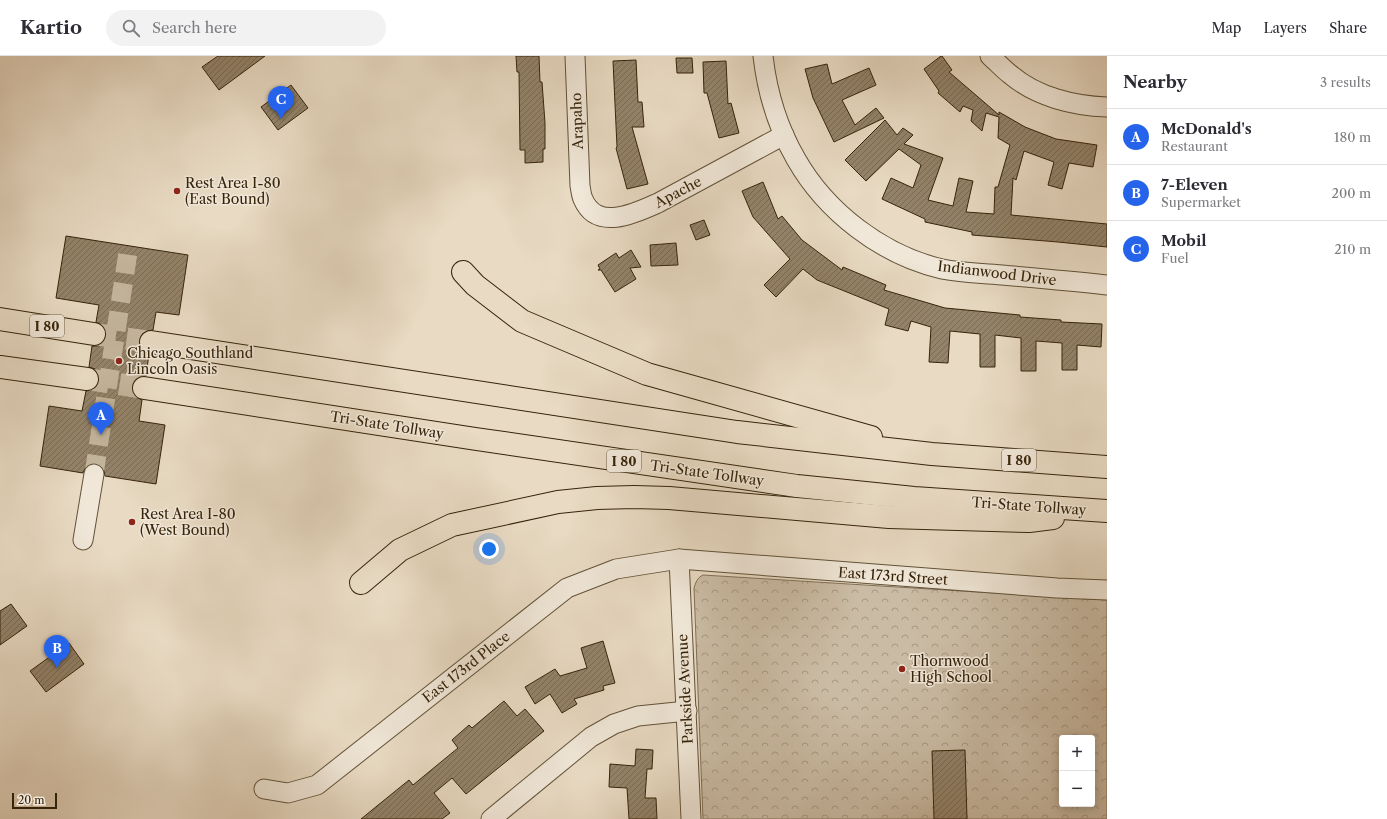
<!DOCTYPE html>
<html lang="en">
<head>
<meta charset="utf-8">
<style>
	:root { --surface:#fff; --page:#f2f2f3; --text:#2b2b33; --muted:#7c7c81; --line:#e1e1e2; --accent:#2563eb }
	body { margin:0; font-family:"Libre Caslon Text",serif; background:var(--page); color:var(--text) }
	.controls { position:absolute; right:12px; bottom:12px; display:grid; overflow:hidden; border-radius:4px; box-shadow:0 2px 10px #0003 }
	.controls button { width:36px; height:36px; display:grid; place-items:center; padding:0; border:0; border-bottom:1px solid var(--line); background:var(--surface); color:var(--text); font:20px sans-serif }
	.scale { position:absolute; left:12px; bottom:10px; width:45px; box-sizing:border-box; padding-left:4px; border:2px solid #36240a; border-top:0; font-size:11px; line-height:14px; white-space:nowrap; color:#36240a; -webkit-text-stroke:3px #f0e7d8; paint-order:stroke }
	.you { position:absolute; left:489px; top:493px; width:14px; height:14px; margin:-10px; border:3px solid #fff; border-radius:50%; background:#1a73e8; box-shadow:0 0 0 6px #1a73e833 }
	.badge { display:grid; place-items:center; width:26px; height:26px; border-radius:50%; background:var(--accent); color:#fff; font-size:13px; font-weight:700 }
	.pin { position:absolute; translate:-50% -33px; filter:drop-shadow(0 1px 2px #0008) }
	.pin::after { content:''; position:absolute; top:21px; width:14px; height:12px; background:inherit; clip-path:polygon(0 0,100% 0,50% 100%) }
	.list { margin:0; padding:0; list-style:none }
	h2 { display:flex; justify-content:space-between; align-items:center; height:52px; margin:0; padding:0 16px; font-size:17px }
	h2 small { font-size:13px; font-weight:400; color:var(--muted) }
	.list li { display:grid; grid-template-columns:26px 1fr auto; gap:12px; align-items:center; box-sizing:border-box; height:56px; padding:0 16px; border-top:1px solid var(--line) }
	.list b { display:block; font-size:15px; white-space:nowrap }
	.list p { margin:0; font-size:13px; white-space:nowrap; color:var(--muted) }
	.list em { font-size:13px; font-style:normal; color:var(--muted) }
	.icon { flex:none; width:22px; height:22px; fill:none; stroke:currentColor; stroke-width:2; stroke-linecap:round; stroke-linejoin:round }
	.map { position:relative; flex:none; width:1107px; height:763px; overflow:hidden }
	header { display:flex; align-items:center; gap:24px; box-sizing:border-box; height:56px; padding:0 20px; background:var(--surface); border-bottom:1px solid var(--line) }
	header strong { font-size:19px }
	nav { display:flex; gap:22px; margin-inline-start:auto; font-size:14px }
	.search { width:280px; height:36px; background:var(--page); display:flex; align-items:center; gap:10px; box-sizing:border-box; padding:0 14px; border-radius:22px; color:var(--muted); font-size:15px }
	main { display:flex }
	aside { flex:1; background:var(--surface) }
	.map>svg:first-child { display:block }
	.park { fill:url(#park-crowns); stroke:#807057; fill-rule:evenodd }
	.building { fill:url(#building-hatch); stroke:#36240a }
	.lines { fill:none; stroke-linecap:round; stroke-linejoin:round }
	.minor-tunnel { stroke:#c4b69e; stroke-width:19; stroke-dasharray:19 10; stroke-linecap:butt }
	.highway-tunnel { stroke:#c4b69e; stroke-width:22; stroke-dasharray:22 11; stroke-linecap:butt }
	.minor-casing { stroke:#625238; stroke-width:21 }
	.highway-casing { stroke:#36240a; stroke-width:24 }
	.minor { stroke:#f0e7d8; stroke-width:19 }
	.highway { stroke:#e8dac3; stroke-width:22 }
	.poi-dot { fill:#8f2418; stroke:#f0e7d8; stroke-width:1.5 }
	.labels { text-anchor:middle; stroke-width:3; stroke-linejoin:round; paint-order:stroke }
	.shield { fill:#f0e7d8; stroke:#6e5e48; stroke-width:1 }
	.shield-label { font-size:13px; font-weight:bold; fill:#36240a }
	.street-label { font-size:14px; fill:#36240a; stroke:#f0e7d8 }
	.poi-label { font-size:14px; fill:#36240a; stroke:#f0e7d8; text-anchor:start }
</style>
</head>
<body>
<header>
<strong>Kartio</strong>
<div class="search"><svg class="icon" aria-label="search" viewBox="0 0 24 24"><circle cx="10" cy="10" r="6"/><path d="M15 15l6 6"/></svg>Search here</div>
<nav><a>Map</a><a>Layers</a><a>Share</a></nav>
</header>
<main>
<div class="map">
<svg width="1107" height="763" viewBox="0 0 1107 763">
	<defs>
		<pattern id="park-crowns" width="20" height="18" patternUnits="userSpaceOnUse"><rect width="20" height="18" fill="#cabba4"/><path d="M2 6a3 3 0 1 1 6 0M12 15a3 3 0 1 1 6 0" fill="none" stroke="#a59884"/></pattern>
		<pattern id="building-hatch" width="6" height="6" patternUnits="userSpaceOnUse"><rect width="6" height="6" fill="#93836a"/><path d="M-1 1l2-2M0 6l6-6M5 7l2-2" fill="none" stroke="#796b55"/></pattern>
	</defs>
	<rect width="100%" height="100%" fill="#e8dac3"/>
	<filter id="stains"><feTurbulence type="fractalNoise" baseFrequency=".005" numOctaves="4"/><feColorMatrix values="0 0 0 0 .2 0 0 0 0 .09 0 0 0 0 .02 0 0 0 .5 -.17"/></filter>
	<radialGradient id="worn" r=".72"><stop offset=".6" stop-color="#630" stop-opacity="0"/><stop offset="1" stop-color="#630" stop-opacity=".3"/></radialGradient>
	<path class="park" d="M703,519l404,25v219h-404l-9,-231c2,-6 3,-10 9,-13zM1062,682h30v66h-30z"/>
	<g class="building">
		<polygon points="218,0 265,0 219,34 202,11"/>
		<polygon points="516,0 539,0 540,26 542,26 545,67 545,93 543,93 543,106 525,107 525,94 520,94 519,16 517,16"/>
		<polygon points="941,0 942,0 952,14 949,16 999,59 999,56 1025,71 1056,83 1097,89 1093,111 1069,107 1062,133 1048,129 1054,106 1024,95 1016,124 1013,122 1011,159 1107,168 1107,191 1058,186 972,179 972,176 925,166 925,163 882,143 891,122 913,132 921,109 899,93 866,125 845,104 885,64 897,79 903,72 913,79 904,88 943,102 928,144 953,150 959,122 973,125 966,156 994,158 995,131 998,131 1010,89 998,82 999,61 986,57 982,75 971,65 973,54 963,50 960,56 938,37 939,35 924,13"/>
		<polygon points="676,2 692,2 693,17 677,17"/>
		<polygon points="636,4 638,46 642,46 644,71 632,71 648,128 627,133 616,92 617,91 613,5"/>
		<polygon points="726,5 728,48 731,47 739,77 719,82 707,37 704,37 703,6"/>
		<polygon points="827,8 832,28 869,12 876,29 842,44 855,69 876,52 884,62 834,86 813,42 805,13"/>
		<polygon points="291,29 308,52 278,74 261,51"/>
		<polygon points="763,126 778,163 782,160 802,184 842,214 843,211 886,229 884,234 945,252 1020,259 1020,261 1061,264 1061,266 1102,268 1101,291 1077,289 1077,314 1062,314 1062,287 1036,285 1036,315 1021,315 1021,282 995,279 995,311 980,311 980,278 950,275 948,307 929,306 931,271 911,265 908,275 885,269 889,253 817,224 803,213 776,241 764,229 790,203 753,161 742,135"/>
		<polygon points="704,164 710,179 696,184 690,169"/>
		<polygon points="66,180 188,199 179,259 156,256 153,274 146,275 142,278 139,284 140,291 144,296 149,298 146,320 140,320 135,324 132,330 133,337 136,341 142,344 139,365 165,369 156,428 105,420 104,415 101,410 95,407 91,408 86,411 83,417 40,410 49,350 82,355 86,335 92,334 97,331 99,325 98,318 95,313 89,311 92,290 98,290 103,286 106,280 106,274 102,269 96,266 99,249 56,242"/>
		<polygon points="676,187 678,209 651,210 650,189"/>
		<polygon points="631,194 641,211 630,212 636,223 615,236 601,214 598,214 600,213 598,209 616,197 619,202"/>
		<polygon points="11,548 27,570 0,589 0,555"/>
		<polygon points="603,585 615,627 603,630 604,634 574,643 577,648 562,657 550,638 535,648 525,631 555,613 560,620 587,612 581,592"/>
		<polygon points="69,587 84,608 46,636 30,615"/>
		<polygon points="504,645 517,660 525,653 544,675 466,738 452,722 434,737 450,757 442,763 361,763 409,724 413,729 458,692 452,684 469,669 472,672"/>
		<polygon points="636,693 653,694 652,713 647,713 645,742 656,742 657,763 629,763 627,732 609,731 610,708 635,710"/>
		<polygon points="965,694 967,763 934,763 932,695"/>
	</g>
	<g class="lines">
		<polyline class="minor-tunnel" points="94,418 129,190"/>
		<g class="highway-tunnel">
			<polyline points="94,278 151,286"/>
			<polyline points="87,323 144,332"/>
		</g>
		<defs>
			<g id="minor">
				<path d="M575,0l5,130c1,4 1,9 3,13 14,33 53,14 75,4l126,-68"/>
				<path d="M763,0c4,35 15,72 33,103 30,53 86,96 146,110 19,4 40,4 60,6 35,3 70,6 105,10"/>
				<path d="M990,0c7,6 13,13 21,19 26,22 63,31 96,32"/>
				<polyline points="83,484 94,418"/>
				<polyline points="679,503 691,763"/>
				<polyline points="264,733 288,737 317,729 567,532 616,513 679,503 1057,532 1107,534"/>
				<polyline points="491,763 591,681 614,668 638,660 687,655"/>
			</g>
			<g id="highway">
				<polyline points="463,216 475,229 522,265 647,318 871,381"/>
				<polyline points="0,263 94,278"/>
				<polyline points="151,286 737,376 932,398 1107,411"/>
				<polyline points="0,311 87,323"/>
				<polyline points="144,332 476,383 797,430 914,442 1107,455"/>
				<polyline points="361,527 400,494 452,469 558,446 597,442 634,441 669,442 889,461 1029,465 1053,462"/>
			</g>
		</defs>
		<use href="#minor" class="minor-casing"/>
		<use href="#highway" class="highway-casing"/>
		<use href="#minor" class="minor"/>
		<use href="#highway" class="highway"/>
	</g>
	<g class="poi-dot">
		<circle cx="177" cy="135" r="4"/>
		<circle cx="119" cy="305" r="4"/>
		<circle cx="132" cy="466" r="4"/>
		<circle cx="902" cy="613" r="4"/>
	</g>
	<g class="labels">
		<g class="shield">
			<rect x="30" y="259" width="34" height="22" rx="3"/>
			<rect x="1002" y="393" width="34" height="22" rx="3"/>
			<rect x="607" y="394" width="34" height="22" rx="3"/>
		</g>
		<g class="shield-label">
			<text x="47" y="275">I 80</text>
			<text x="1019" y="409">I 80</text>
			<text x="624" y="410">I 80</text>
		</g>
		<g class="street-label">
			<text transform="translate(577 65) rotate(-92)" y="5">Arapaho</text>
			<text transform="translate(678 136) rotate(-28)" y="5">Apache</text>
			<text transform="translate(997 217) rotate(7)" y="5">Indianwood Drive</text>
			<text transform="translate(387 369) rotate(9)" y="5">Tri-State Tollway</text>
			<text transform="translate(707 417) rotate(8)" y="5">Tri-State Tollway</text>
			<text transform="translate(1029 450) rotate(4)" y="5">Tri-State Tollway</text>
			<text transform="translate(893 520) rotate(4)" y="5">East 173rd Street</text>
			<text transform="translate(466 611) rotate(-38)" y="5">East 173rd Place</text>
			<text transform="translate(685 633) rotate(-93)" y="5">Parkside Avenue</text>
		</g>
		<g class="poi-label">
			<text x="185" y="132">Rest Area I-80<tspan x="185" dy="16">(East Bound)</tspan></text>
			<text x="127" y="302">Chicago Southland<tspan x="127" dy="16">Lincoln Oasis</tspan></text>
			<text x="140" y="463">Rest Area I-80<tspan x="140" dy="16">(West Bound)</tspan></text>
			<text x="910" y="610">Thornwood<tspan x="910" dy="16">High School</tspan></text>
		</g>
	</g>
	<rect width="100%" height="100%" filter="url(#stains)"/>
	<rect width="100%" height="100%" fill="url(#worn)"/>
</svg>
<div class="controls">
<button>+</button>
<button>−</button>
</div>
<div class="scale">20 m</div>
<div class="you"></div>
<div class="pin badge" style="left:101px;top:379px">A</div>
<div class="pin badge" style="left:57px;top:612px">B</div>
<div class="pin badge" style="left:281px;top:63px">C</div>
</div>
<aside>
<h2>Nearby<small>3 results</small></h2>
<ul class="list">
<li><span class="badge">A</span><div><b>McDonald's</b><p>Restaurant</p></div><em>180 m</em></li>
<li><span class="badge">B</span><div><b>7-Eleven</b><p>Supermarket</p></div><em>200 m</em></li>
<li><span class="badge">C</span><div><b>Mobil</b><p>Fuel</p></div><em>210 m</em></li>
</ul>
</aside>
</main>
</body>
</html>
